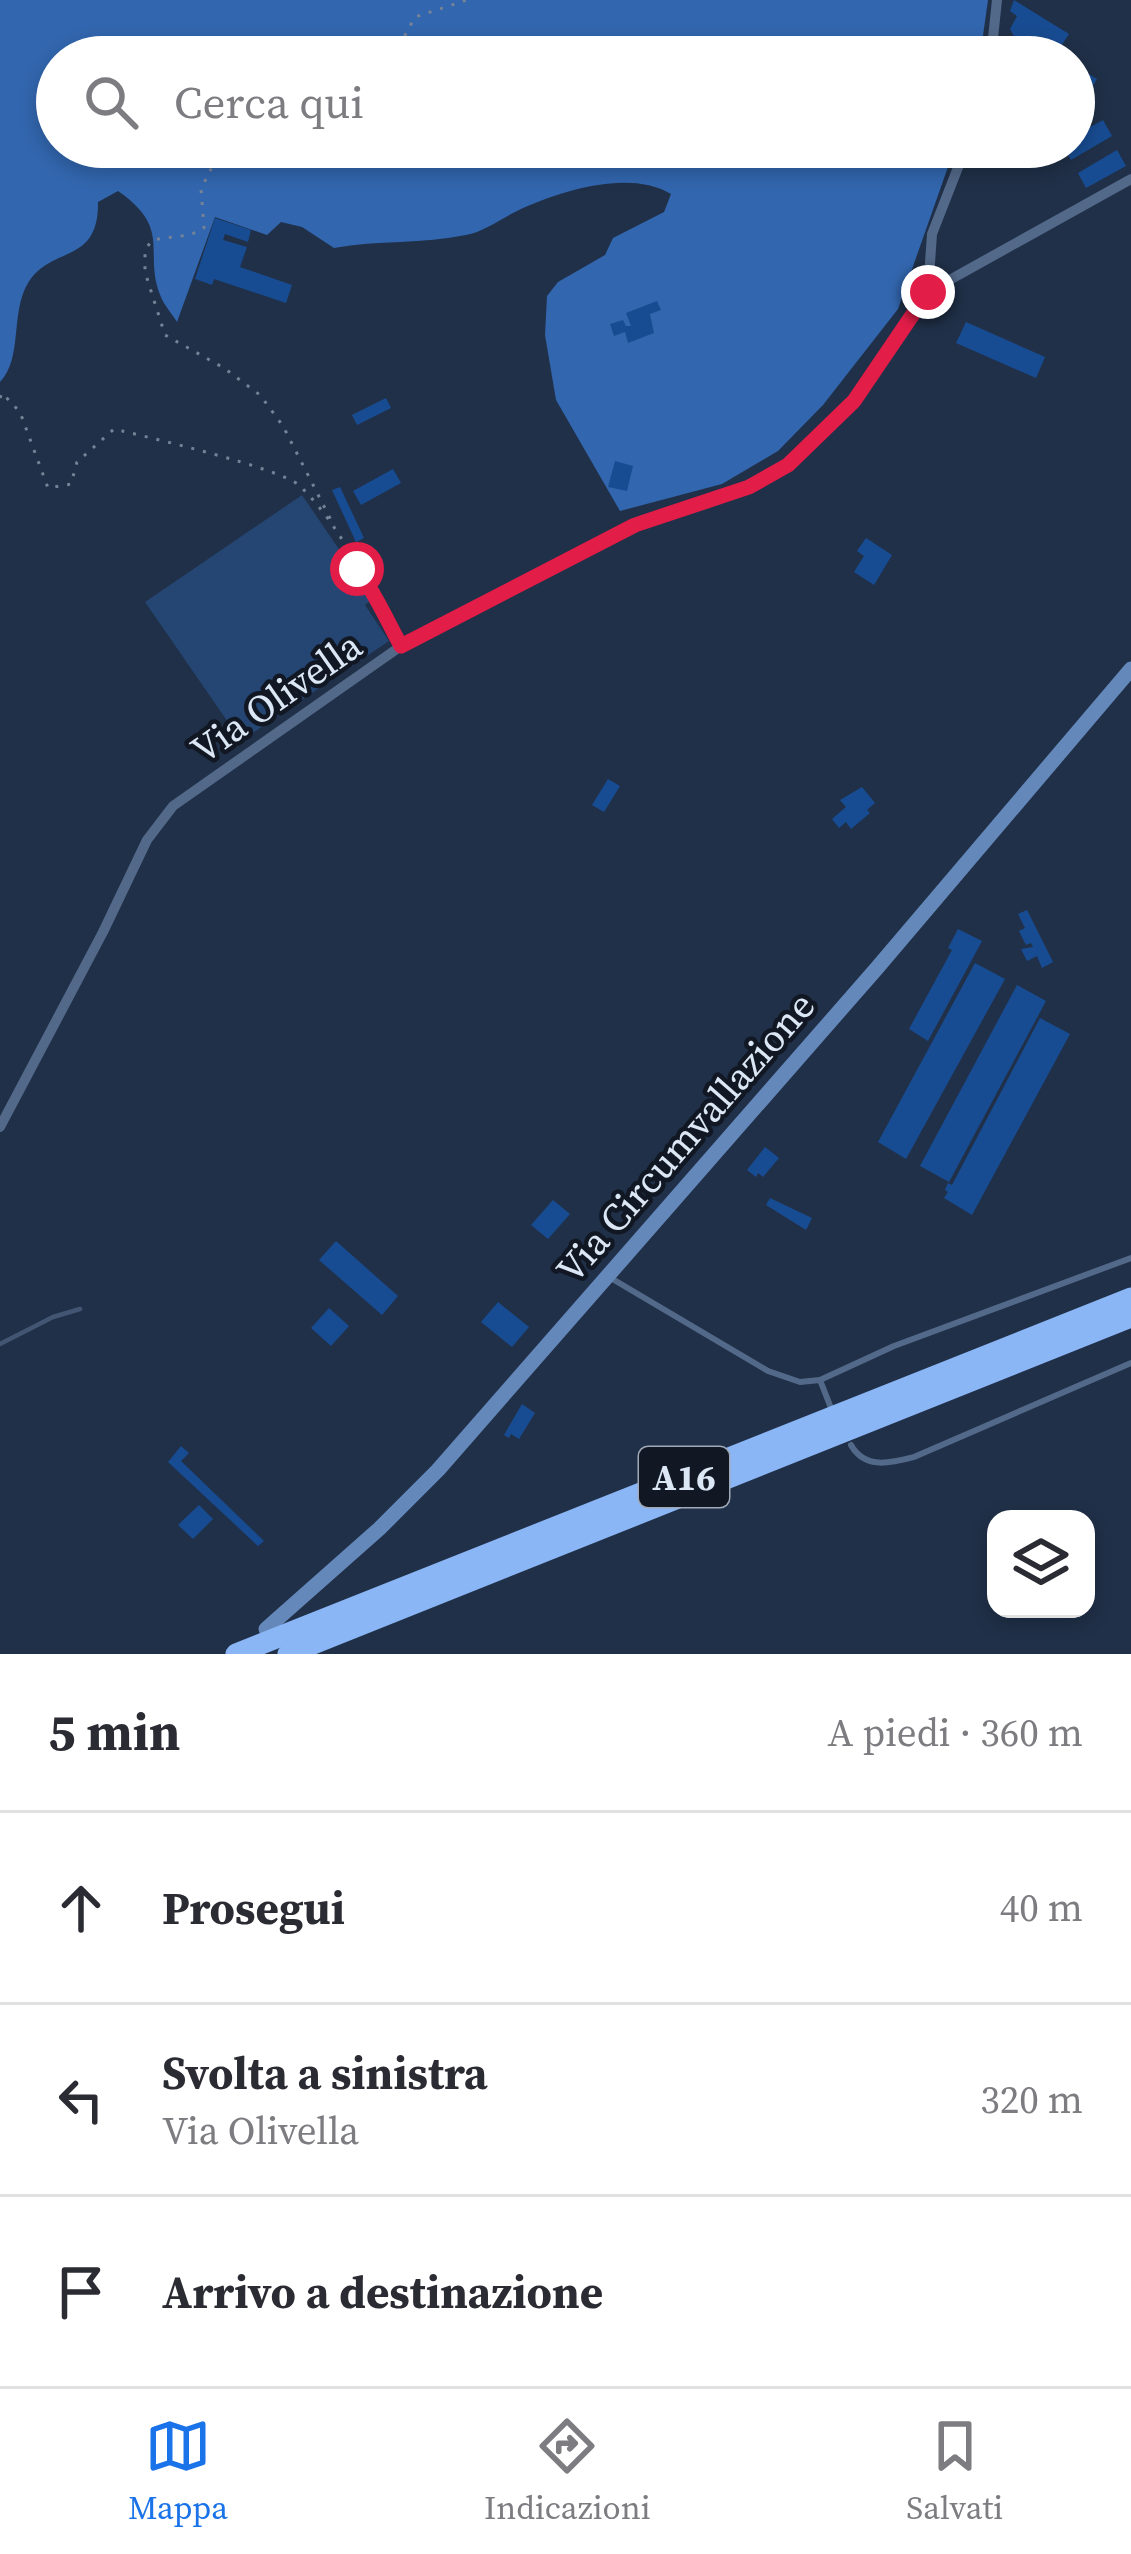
<!DOCTYPE html>
<html lang="it">
<head>
<meta charset="utf-8">
<style>
	:root { --surface:#fff; --page:#f2f2f3; --text:#2b2b33; --muted:#7c7c81; --line:#e1e1e2; --accent:#1a73e8 }
	body { margin:0; font-family:"Source Serif 4",serif; background:var(--page); color:var(--text) }
	.controls { position:absolute; right:36px; bottom:36px; display:grid; overflow:hidden; border-radius:24px; box-shadow:0 6px 18px #0003 }
	.controls button { width:108px; height:108px; display:grid; place-items:center; padding:0; border:0; border-bottom:3px solid var(--line); background:var(--surface); color:var(--text); font:60px sans-serif }
	.stop { position:absolute; width:36px; height:36px; margin:-27px; border:9px solid #e11d48; border-radius:50%; background:#fff }
	.stop.end { background:#e11d48; border-color:#fff; box-shadow:0 3px 12px #0008 }
	.list { margin:0; padding:0; list-style:none }
	h2 { display:flex; justify-content:space-between; align-items:center; height:156px; margin:0; padding:0 48px; font-size:51px }
	h2 small { font-size:39px; font-weight:400; color:var(--muted) }
	.list li { display:grid; grid-template-columns:78px 1fr auto; gap:36px; align-items:center; box-sizing:border-box; height:192px; padding:0 48px; border-top:3px solid var(--line) }
	.list b { display:block; font-size:45px; white-space:nowrap }
	.list p { margin:0; font-size:39px; white-space:nowrap; color:var(--muted) }
	.list em { font-size:39px; font-style:normal; color:var(--muted) }
	.icon { flex:none; width:66px; height:66px; fill:none; stroke:currentColor; stroke-width:2; stroke-linecap:round; stroke-linejoin:round }
	.map { position:relative; flex:none; width:1131px; height:1654px; overflow:hidden }
	.search { position:absolute; background:var(--surface); box-shadow:0 6px 18px #0003; left:36px; right:36px; top:36px; height:132px; display:flex; align-items:center; gap:30px; box-sizing:border-box; padding:0 42px; border-radius:66px; color:var(--muted); font-size:45px }
	.sheet { height:732px; background:var(--surface) }
	nav { display:flex; justify-content:space-around; align-items:center; box-sizing:border-box; height:168px; border-top:3px solid var(--line); background:var(--surface); font-size:33px; color:var(--muted) }
	nav a { display:grid; justify-items:center; gap:6px }
	nav .on { color:var(--accent) }
	.map>svg:first-child { display:block }
	.green { fill:#254572 }
	.forest { fill:#3266ae }
	.lines { fill:none; stroke-linecap:round; stroke-linejoin:round }
	.stream { stroke:#425674; stroke-width:4.5 }
	.building { fill:#184c92 }
	.path { stroke:#758397; stroke-width:3; stroke-dasharray:3 9; stroke-linecap:butt }
	.lane { stroke:#536989; stroke-width:6 }
	.street { stroke:#536989; stroke-width:10 }
	.secondary { stroke:#6588bb; stroke-width:15 }
	.highway { stroke:#8bb6f6; stroke-width:21 }
	.route { stroke:#e11d48; stroke-width:15 }
	.labels { text-anchor:middle; stroke-width:9; stroke-linejoin:round; paint-order:stroke }
	.shield { fill:#111823; stroke:#9fa9b7; stroke-width:3 }
	.shield-label { font-size:36px; font-weight:bold; fill:#dce7f6 }
	.street-label { font-size:39px; fill:#dce7f6; stroke:#111823 }
</style>
</head>
<body>
<div class="map">
<svg width="1131" height="1654" viewBox="0 0 1131 1654">
	<rect width="100%" height="100%" fill="#203048"/>
	<polygon class="green" points="302,495 373,599 365,605 389,641 241,741 145,602"/>
	<path class="forest" d="M0,0h988l-8,57h-923v90h898l-57,162 -75,96 -45,46 -56,33 -102,27 -64,-111 -11,-65 2,-39 11,-14 47,-27 8,-17 51,-26 7,-18c-42,-25 -111,-3 -154,17 -16,8 -34,21 -51,24 -43,9 -88,5 -132,13l-32,-21 -21,-5 -14,13 -52,-18 -38,105c-5,-8 -13,-17 -16,-25 -19,-44 13,-67 -43,-106l-20,11c1,63 -47,43 -70,81 -18,30 -5,75 -28,99z"/>
	<g class="lines">
		<polyline class="stream" points="0,1344 53,1317 80,1309"/>
	</g>
	<g class="building">
		<polygon points="1014,0 1069,34 1054,57 1025,57 1010,29 1017,16 1010,11"/>
		<polygon points="1074,65 1097,79 1078,110 1074,107"/>
		<polygon points="1103,120 1112,136 1071,160 1063,147 1074,147 1074,136"/>
		<polygon points="1117,150 1126,166 1086,188 1078,173"/>
		<polygon points="215,218 251,230 248,242 225,234 223,240 247,247 240,267 292,285 286,303 214,279 212,285 195,279"/>
		<polygon points="657,301 661,310 650,314 654,333 628,343 625,332 614,336 610,324 623,320 626,326 631,326 626,313"/>
		<polygon points="966,322 1045,357 1036,378 956,343"/>
		<polygon points="386,398 391,408 357,425 352,415"/>
		<polygon points="615,461 633,466 627,491 608,487"/>
		<polygon points="393,469 401,483 361,505 353,491"/>
		<polygon points="340,487 364,538 356,542 332,490"/>
		<polygon points="866,538 892,555 874,585 854,572 864,556 857,551"/>
		<polygon points="608,779 620,786 604,812 592,805"/>
		<polygon points="862,787 875,803 867,810 870,813 851,829 846,822 839,828 832,819 846,807 840,800"/>
		<polygon points="1027,910 1053,962 1042,968 1037,956 1027,961 1021,949 1033,947 1031,943 1026,945 1019,931 1025,928 1018,914"/>
		<polygon points="958,929 982,941 928,1041 909,1029 952,950 948,948"/>
		<polygon points="975,963 1005,979 906,1159 878,1142"/>
		<polygon points="1017,985 1046,1001 949,1182 920,1166"/>
		<polygon points="1040,1018 1070,1034 972,1215 944,1198 948,1192 945,1190 948,1183 952,1185"/>
		<polygon points="765,1147 779,1158 763,1177 758,1173 756,1177 747,1170"/>
		<polygon points="770,1198 812,1218 806,1230 766,1205"/>
		<polygon points="553,1200 570,1214 548,1239 531,1225"/>
		<polygon points="336,1241 398,1296 382,1315 319,1260"/>
		<polygon points="498,1302 529,1327 512,1347 481,1322"/>
		<polygon points="329,1308 349,1326 331,1346 311,1328"/>
		<polygon points="522,1404 535,1413 519,1439 511,1434 509,1438 504,1435"/>
		<polygon points="181,1446 189,1453 181,1461 264,1541 258,1546 168,1462"/>
		<polygon points="199,1505 213,1519 193,1539 178,1525"/>
	</g>
	<g class="lines">
		<g class="path">
			<polyline points="393,57 415,17 467,0"/>
			<path d="M222,147l-21,42 3,39c-16,11 -34,7 -53,13l-6,10v21l20,63 59,33 36,27 23,31 50,98"/>
			<path d="M0,398l2,-5 18,19 28,76 23,-4 6,-22 37,-33c33,8 167,39 186,57 42,41 67,99 94,148"/>
		</g>
		<g class="lane">
			<polyline points="609,1277 768,1371 800,1382 820,1380 894,1346 1131,1258"/>
			<polyline points="820,1380 831,1408"/>
			<path d="M851,1445c14,25 40,18 63,12l217,-94"/>
		</g>
		<g class="street">
			<polyline points="991,57 997,0"/>
			<polyline points="928,292 932,234 966,147"/>
			<polyline points="0,1127 103,932 147,840 173,806 401,646 635,525 749,487 788,465 853,401 928,292 1131,179"/>
		</g>
		<polyline class="secondary" points="266,1629 379,1529 438,1470 877,968 1131,669"/>
		<g class="highway">
			<polyline points="236,1654 1131,1298"/>
			<polyline points="288,1654 1131,1317"/>
		</g>
	</g>
	<g class="lines">
		<path class="route" d="M357,569c19,25 29,50 44,77l234,-121 114,-38 39,-22 66,-64 74,-109"/>
	</g>
	<g class="labels">
		<rect class="shield" x="639" y="1447" width="90" height="60" rx="9"/>
		<g class="shield-label">
			<text x="684" y="1490">A16</text>
		</g>
		<g class="street-label">
			<text transform="translate(276 697) rotate(-35)" y="14">Via Olivella</text>
			<text transform="translate(685 1137) rotate(-49)" y="14">Via Circumvallazione</text>
		</g>
	</g>
</svg>
<div class="controls">
<button><svg class="icon" aria-label="layers" viewBox="0 0 24 24"><path d="M12 4l9 5-9 5-9-5zM3 14l9 5 9-5"/></svg></button>
</div>
<div class="stop" style="left:357px;top:569px"></div>
<div class="stop end" style="left:928px;top:292px"></div>
<div class="search"><svg class="icon" aria-label="search" viewBox="0 0 24 24"><circle cx="10" cy="10" r="6"/><path d="M15 15l6 6"/></svg>Cerca qui</div>
</div>
<section class="sheet">
<h2>5 min<small>A piedi · 360 m</small></h2>
<ul class="list">
<li><svg class="icon" aria-label="ahead" viewBox="0 0 24 24"><path d="M12 20V5M6 11l6-6 6 6"/></svg><div><b>Prosegui</b></div><em>40 m</em></li>
<li><svg class="icon" aria-label="left" viewBox="0 0 24 24"><path d="M17 20v-9H6M10 6l-5 5 5 5"/></svg><div><b>Svolta a sinistra</b><p>Via Olivella</p></div><em>320 m</em></li>
<li><svg class="icon" aria-label="arrive" viewBox="0 0 24 24"><path d="M6 21V4h12l-3 4 3 4H6"/></svg><div><b>Arrivo a destinazione</b></div></li>
</ul>
</section>
<nav>
<a class="on"><svg class="icon" aria-label="map" viewBox="0 0 24 24"><path d="M3 6l6-2 6 2 6-2v14l-6 2-6-2-6 2zM9 4v14M15 6v14"/></svg>Mappa</a>
<a><svg class="icon" aria-label="directions" viewBox="0 0 24 24"><path d="M12 3l9 9-9 9-9-9zM9 14v-3h6M13 9l2 2-2 2"/></svg>Indicazioni</a>
<a><svg class="icon" aria-label="saved" viewBox="0 0 24 24"><path d="M7 4h10v16l-5-4-5 4z"/></svg>Salvati</a>
</nav>
</body>
</html>
